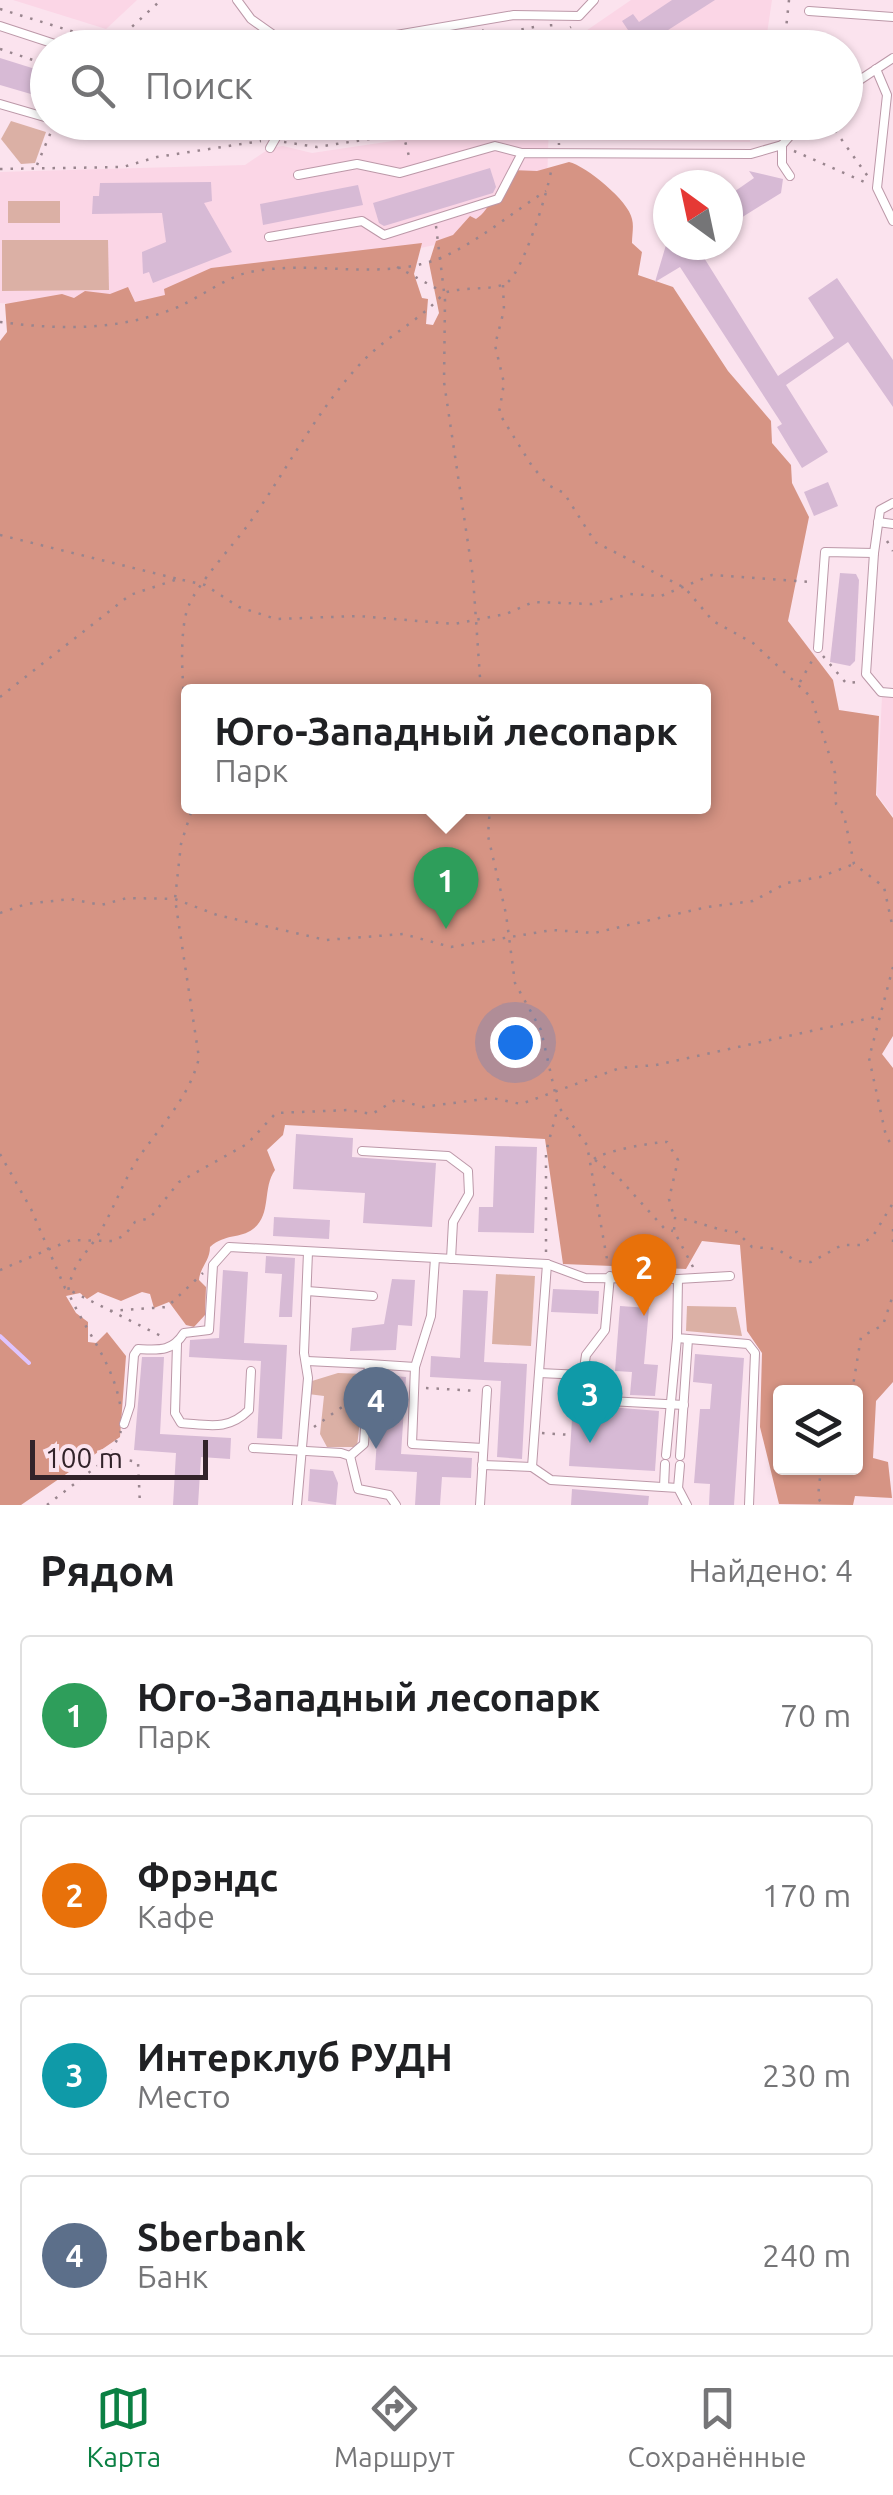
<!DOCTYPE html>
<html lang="ru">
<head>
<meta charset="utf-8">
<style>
	:root { --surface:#fff; --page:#f6f6f6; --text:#202124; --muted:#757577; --line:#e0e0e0; --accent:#0b8043 }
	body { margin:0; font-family:Ubuntu,sans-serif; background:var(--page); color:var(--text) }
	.controls { position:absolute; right:30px; bottom:30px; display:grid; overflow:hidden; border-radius:10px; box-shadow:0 2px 8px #0004 }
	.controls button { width:90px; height:90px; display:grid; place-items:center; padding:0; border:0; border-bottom:2px solid var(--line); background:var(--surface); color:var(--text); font:50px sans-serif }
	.compass { position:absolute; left:653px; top:170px; width:90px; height:90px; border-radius:50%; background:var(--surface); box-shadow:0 2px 8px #0004; rotate:327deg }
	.scale { position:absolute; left:30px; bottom:25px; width:178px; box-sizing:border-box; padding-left:10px; border:5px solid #32232a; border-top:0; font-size:28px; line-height:35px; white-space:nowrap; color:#32232a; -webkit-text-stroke:8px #fbe3ee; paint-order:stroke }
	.you { position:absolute; left:515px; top:1042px; width:35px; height:35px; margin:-25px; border:8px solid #fff; border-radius:50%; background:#1a73e8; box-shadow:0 0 0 15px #1a73e833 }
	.badge { display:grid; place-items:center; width:65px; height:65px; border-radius:50%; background:var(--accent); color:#fff; font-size:32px; font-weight:700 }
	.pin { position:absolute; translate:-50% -82px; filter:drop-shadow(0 2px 5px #0008) }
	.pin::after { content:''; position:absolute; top:52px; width:35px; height:30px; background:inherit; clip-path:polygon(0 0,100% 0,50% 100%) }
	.popup { position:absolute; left:181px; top:684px; width:530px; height:130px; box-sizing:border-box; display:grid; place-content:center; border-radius:10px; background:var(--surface); filter:drop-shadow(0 2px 8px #0005); font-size:32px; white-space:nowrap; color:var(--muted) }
	.popup b { font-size:38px; color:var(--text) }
	.popup::after { content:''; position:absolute; left:50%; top:100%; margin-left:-20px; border:20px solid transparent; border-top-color:var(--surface) }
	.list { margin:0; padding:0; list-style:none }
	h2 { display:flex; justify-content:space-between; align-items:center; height:130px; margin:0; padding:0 40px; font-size:42px }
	h2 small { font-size:32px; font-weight:400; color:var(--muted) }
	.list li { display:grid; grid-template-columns:65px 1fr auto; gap:30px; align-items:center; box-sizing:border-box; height:160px; margin:0 20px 20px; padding:0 20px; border:2px solid var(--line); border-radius:10px }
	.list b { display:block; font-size:38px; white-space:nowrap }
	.list p { margin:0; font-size:32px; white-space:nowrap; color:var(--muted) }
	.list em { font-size:32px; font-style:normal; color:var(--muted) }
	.icon { flex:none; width:55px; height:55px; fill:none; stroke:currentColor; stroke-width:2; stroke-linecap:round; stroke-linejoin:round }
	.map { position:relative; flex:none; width:893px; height:1505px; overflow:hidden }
	.search { position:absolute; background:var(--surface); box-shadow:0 2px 8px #0004; left:30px; right:30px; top:30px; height:110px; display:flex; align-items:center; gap:25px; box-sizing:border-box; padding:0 35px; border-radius:55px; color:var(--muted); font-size:38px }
	.sheet { height:850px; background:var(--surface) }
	nav { display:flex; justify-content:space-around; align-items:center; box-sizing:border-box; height:140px; border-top:2px solid var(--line); background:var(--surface); font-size:28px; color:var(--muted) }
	nav a { display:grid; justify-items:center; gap:5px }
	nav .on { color:var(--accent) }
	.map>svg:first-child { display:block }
	.built { fill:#fbd6e6 }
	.green { fill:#dbb0a5 }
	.forest { fill:#d69484; fill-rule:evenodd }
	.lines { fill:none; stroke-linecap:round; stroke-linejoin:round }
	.stream { stroke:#dfc4fe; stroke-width:4 }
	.building { fill:#d7bad5 }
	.service-casing { stroke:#bc98a8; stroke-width:10 }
	.path { stroke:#99858e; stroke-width:2.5; stroke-dasharray:2.5 8; stroke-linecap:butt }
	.service { stroke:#fff; stroke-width:8 }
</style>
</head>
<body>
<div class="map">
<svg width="893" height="1505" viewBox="0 0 893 1505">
	<rect width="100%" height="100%" fill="#fbe3ee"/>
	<g class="built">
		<polygon points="13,0 137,0 106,29"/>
		<polygon points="631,0 772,0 765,47 561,48"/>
		<polygon points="514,123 549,123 547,183 449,242 119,311 0,303 0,172 245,165 270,148 283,146 312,153"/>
		<polygon points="568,123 568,122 753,123 750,142 570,140"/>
		<polygon points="882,697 893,697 893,816 877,795"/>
	</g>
	<g class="green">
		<polygon points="11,121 46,132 35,163 21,164 1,139"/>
		<rect x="8" y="201" width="52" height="22"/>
		<polygon points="108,240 109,290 2,291 2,240"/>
		<polygon points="496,1274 535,1276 531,1346 492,1344"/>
		<polygon points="687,1306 736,1307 742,1336 686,1331"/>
		<polygon points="338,1373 365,1374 357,1447 327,1447 320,1434 324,1396 308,1394 312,1381"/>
	</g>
	<g class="forest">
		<polygon points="295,123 386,123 387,128 321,139 306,136"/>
		<path d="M569,162c17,4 60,39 63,57 2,7 0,16 0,24l10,9 -4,23 35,12 55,84 43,50 1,22 19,22 1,18 17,34 -21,104 45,59 6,30 40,6 -3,79 17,23v218l-11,18 11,14v314l-17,19 -3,57 15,4 4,36 -37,-2 -2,9 -74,-1 -19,-77 2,-74 -15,-22 -7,-86 -38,-4 -16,28 -123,-5 -18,-125 -260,-14 -2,10 -16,15 8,20c-13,18 -3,45 -22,59 -13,10 -27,4 -43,18 0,14 -10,20 -11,33l7,7 -1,28 -11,12 -8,-2 -17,-23 -15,6 -4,-14 -8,-2 -21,9 -23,-9 -11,7 -7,-6 -14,3 10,17 12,9v20l8,1 11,-11 19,24 -6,81 -99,68h-21v-1164l7,-9 -2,-28 57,-10 12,4 11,-7 25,3 18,-7 7,15 30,-7 -1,-6 47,-21 211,-25 -8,31 8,24 6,1 -2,25 7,1 6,-12 -10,-50 7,-22 17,-6 17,-19 6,3c15,-10 21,-33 35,-49l26,1zM188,692h516v114h-516zM780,1392h76v76h-76z"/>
	</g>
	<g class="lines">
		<polyline class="stream" points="0,1336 29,1363"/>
	</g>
	<g class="building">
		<polygon points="672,0 715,0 640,48 622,21 633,14 639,22"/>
		<polygon points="0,58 48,73 48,99 0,85"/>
		<polygon points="490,168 496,187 493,193 384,226 379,223 373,203"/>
		<polygon points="749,171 783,179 781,193 728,226 728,196 754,178"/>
		<polygon points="211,182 212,201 204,203 232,252 153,283 149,272 143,274 142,252 166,242 162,213 92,214 93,196 99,196 100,183"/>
		<polygon points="358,185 363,205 263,225 260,204"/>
		<polygon points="666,245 696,245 778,376 834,338 808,298 837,278 893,360 893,407 848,342 786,385 828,452 802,468 777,427 782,424 680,267 655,282"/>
		<polygon points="828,482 838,506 814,516 804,492"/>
		<polygon points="840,573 856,574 859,580 855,661 850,666 830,662"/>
		<polygon points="296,1134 353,1138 352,1157 436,1163 432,1227 363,1223 365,1193 293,1189"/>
		<polygon points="495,1146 537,1147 534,1233 478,1232 479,1207 493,1207"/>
		<polygon points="274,1217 330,1220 329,1239 273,1236"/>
		<polygon points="266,1256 295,1258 292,1317 279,1317 282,1274 265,1273"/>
		<polygon points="223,1270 248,1272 244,1343 287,1345 282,1439 257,1438 261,1361 189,1357 190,1340 219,1338"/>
		<polygon points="392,1279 415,1280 412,1326 398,1325 396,1350 350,1351 352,1328 384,1324"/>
		<polygon points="553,1289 599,1291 598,1314 551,1312"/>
		<polygon points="463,1290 488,1291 484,1362 527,1364 522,1459 497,1457 501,1381 430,1377 431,1356 460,1358"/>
		<polygon points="620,1306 649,1308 644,1364 658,1365 655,1396 630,1395 632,1372 615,1371"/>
		<polygon points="695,1354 744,1358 734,1505 709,1505 710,1484 694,1483 700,1409 710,1409 712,1384 693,1382"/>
		<polygon points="142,1357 164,1357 160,1434 231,1438 230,1459 201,1457 198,1505 173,1505 176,1453 134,1450"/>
		<polygon points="381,1375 406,1377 401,1454 472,1458 471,1478 442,1477 440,1505 415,1505 417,1472 375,1470"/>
		<polygon points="573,1404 659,1411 655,1471 569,1466"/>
		<polygon points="310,1469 333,1471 338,1483 336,1505 308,1501"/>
		<polygon points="572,1489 649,1496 648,1505 571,1505"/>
	</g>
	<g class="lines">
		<defs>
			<g id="service">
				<polyline points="237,0 251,19 292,48"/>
				<polyline points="809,11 893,17"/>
				<polyline points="0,26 67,48"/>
				<polyline points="320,48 514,15 579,16 594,0"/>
				<polyline points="876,69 887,95 877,188 893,221"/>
				<polyline points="846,89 893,58"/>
				<polyline points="0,104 48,118"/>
				<polyline points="62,122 116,133 282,127 282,122"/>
				<polyline points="782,145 782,164 790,176"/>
				<polyline points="270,148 282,127"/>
				<polyline points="298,175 357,164 400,173 495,146 522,153"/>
				<polyline points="269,237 362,221 384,235 498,199 522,153 751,154 782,145 802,122"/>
				<polyline points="878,522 893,524"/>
				<polyline points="874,553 866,674 881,692 893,693"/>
				<polyline points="818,648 825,552 874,553 880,510 893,503"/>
				<polyline points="362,1151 448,1156 468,1171 469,1194 453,1222 451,1259"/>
				<polyline points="610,1276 605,1330 586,1355 583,1375 607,1380 609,1401 684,1405"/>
				<polyline points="678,1279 730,1276"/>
				<polyline points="307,1291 373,1296"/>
				<path d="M177,1344l-2,69 6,10c28,2 47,8 68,-13l2,-39"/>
				<polyline points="307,1361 369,1364"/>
				<polyline points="415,1367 431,1316 435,1258"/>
				<polyline points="539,1373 583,1375"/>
				<path d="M124,1424l6,-18 4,-51 4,-6c21,1 34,3 46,-16l25,-3 4,-65 16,-18 318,17 38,14 93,1 -1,59 71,6 7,9 -6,152"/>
				<polyline points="253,1448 341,1453 350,1456 358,1489 389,1495 396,1505"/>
				<polyline points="666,1455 677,1338"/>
				<polyline points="350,1456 364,1444 369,1364 415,1367 412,1444 483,1448"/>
				<polyline points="680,1456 688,1339"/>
				<polyline points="482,1465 532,1467 551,1480 678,1488 687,1505"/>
				<polyline points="532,1467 547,1264"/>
				<polyline points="664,1487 665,1464"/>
				<polyline points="678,1488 680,1465"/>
				<polyline points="297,1505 308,1378 304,1353 308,1252"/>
				<polyline points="480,1505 487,1390"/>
			</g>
		</defs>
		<use href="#service" class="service-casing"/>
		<g class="path">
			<polyline points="789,0 786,29 790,48"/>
			<polyline points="0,9 113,44"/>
			<polyline points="551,24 553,48"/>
			<polyline points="482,30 490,36 534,27"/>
			<polyline points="552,38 571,27"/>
			<polyline points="109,48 161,0"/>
			<polyline points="0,49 48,65"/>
			<polyline points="400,122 410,160"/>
			<polyline points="558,122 559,145"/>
			<polyline points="829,122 869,178"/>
			<polyline points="284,142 317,147 480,122"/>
			<polyline points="794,151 869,184"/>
			<polyline points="37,165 53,127"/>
			<polyline points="0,169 123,167 157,157 261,141"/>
			<polyline points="436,226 445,300 444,382 473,577 481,692"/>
			<polyline points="397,267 443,292"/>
			<polyline points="503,285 504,310 495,345 504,383 499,413 532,466 548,485 564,493 595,542 685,588 713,621 753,643 811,697 835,773 836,804 844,815 854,864 884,887 893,929"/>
			<path d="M0,322c62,8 119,9 178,-15 22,-10 46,-28 68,-34 63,-15 136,10 197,-16 36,-16 70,-45 103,-66"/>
			<polyline points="0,535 178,579"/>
			<polyline points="887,541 893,551"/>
			<polyline points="823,656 846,683 857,682"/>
			<polyline points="800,682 813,659"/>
			<polyline points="0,697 130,595 178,579 205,585 239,607 276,619 358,616 454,624 506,614 533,602 592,604 630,594 661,596 712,575 811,582"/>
			<path d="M188,720c-6,-25 -10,-91 1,-115 8,-20 44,-60 59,-80 39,-55 68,-114 114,-163 26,-27 59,-42 82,-69 20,-7 43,-2 61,-9 17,-7 45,-98 47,-119"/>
			<polyline points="490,806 488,836 506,914 515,983 541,1030 558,1106 587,1145 608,1265"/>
			<polyline points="0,913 26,904 70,899 101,905 127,898 175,899 217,915 326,940 403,934 451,947 552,930 594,933 707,907 753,901 787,883 820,877 854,864"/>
			<polyline points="893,967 869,1058 886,1136 893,1147"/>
			<polyline points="0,1154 31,1209 65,1288 163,1337"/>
			<path d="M594,1159c10,-8 60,-17 73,-17l11,18 -9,39 5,18"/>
			<polyline points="595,1160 618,1177 664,1228 673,1231"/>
			<polyline points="893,1229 893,1248"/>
			<polyline points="546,1252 546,1152 558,1107"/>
			<path d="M693,1267l-19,-36 1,-13c22,2 41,13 62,14l15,15 25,2 19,12 15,1 31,-17h19l12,-9 20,-33"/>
			<polyline points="0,1270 71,1240 113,1241 125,1235 135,1222 150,1218 179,1182 247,1144 276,1113 349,1110 372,1114 397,1099 422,1107 492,1098 521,1104 620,1068 656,1065 880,1016"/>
			<polyline points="110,1311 167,1307 203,1273"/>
			<polyline points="426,1388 478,1391"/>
			<polyline points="852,1392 861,1337 883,1325 893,1295"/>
			<path d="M120,1404c-8,-43 -34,-72 -52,-112 5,-31 17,-35 32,-60 13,-22 22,-47 35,-69 23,-35 53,-62 64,-105l-24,-159 6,-55 12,-38"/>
			<polyline points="314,1427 356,1397"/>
			<polyline points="542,1433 571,1435"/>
			<polyline points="109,1457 138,1462 140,1505"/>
			<polyline points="821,1468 818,1497 822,1505"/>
			<polyline points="47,1505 109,1457 121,1431"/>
		</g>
		<use href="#service" class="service"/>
	</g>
</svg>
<div class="controls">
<button><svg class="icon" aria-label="layers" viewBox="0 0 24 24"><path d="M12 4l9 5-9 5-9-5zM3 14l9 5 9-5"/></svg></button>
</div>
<svg class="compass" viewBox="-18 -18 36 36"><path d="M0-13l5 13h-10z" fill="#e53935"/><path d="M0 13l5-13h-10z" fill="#757577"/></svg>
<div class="scale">100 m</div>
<div class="you"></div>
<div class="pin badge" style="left:446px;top:929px;background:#2e9e5b">1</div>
<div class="popup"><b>Юго-Западный лесопарк</b>Парк</div>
<div class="pin badge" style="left:644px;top:1316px;background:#e8710a">2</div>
<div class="pin badge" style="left:590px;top:1443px;background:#0f9aa8">3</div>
<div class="pin badge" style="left:376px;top:1449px;background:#5c6f8a">4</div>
<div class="search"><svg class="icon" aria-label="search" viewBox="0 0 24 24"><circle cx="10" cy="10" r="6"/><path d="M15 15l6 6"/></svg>Поиск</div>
</div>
<section class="sheet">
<h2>Рядом<small>Найдено: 4</small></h2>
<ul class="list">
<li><span class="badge" style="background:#2e9e5b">1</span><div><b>Юго-Западный лесопарк</b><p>Парк</p></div><em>70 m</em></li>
<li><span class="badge" style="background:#e8710a">2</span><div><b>Фрэндс</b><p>Кафе</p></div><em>170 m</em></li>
<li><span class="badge" style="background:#0f9aa8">3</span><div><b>Интерклуб РУДН</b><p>Место</p></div><em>230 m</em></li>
<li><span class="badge" style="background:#5c6f8a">4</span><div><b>Sberbank</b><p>Банк</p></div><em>240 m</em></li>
</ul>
</section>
<nav>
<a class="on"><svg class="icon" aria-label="map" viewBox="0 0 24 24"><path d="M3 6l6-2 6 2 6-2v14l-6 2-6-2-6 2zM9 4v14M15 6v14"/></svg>Карта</a>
<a><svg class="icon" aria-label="directions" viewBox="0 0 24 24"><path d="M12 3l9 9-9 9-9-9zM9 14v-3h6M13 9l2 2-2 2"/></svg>Маршрут</a>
<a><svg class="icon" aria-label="saved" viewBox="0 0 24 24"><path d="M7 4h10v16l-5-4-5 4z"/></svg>Сохранённые</a>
</nav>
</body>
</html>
